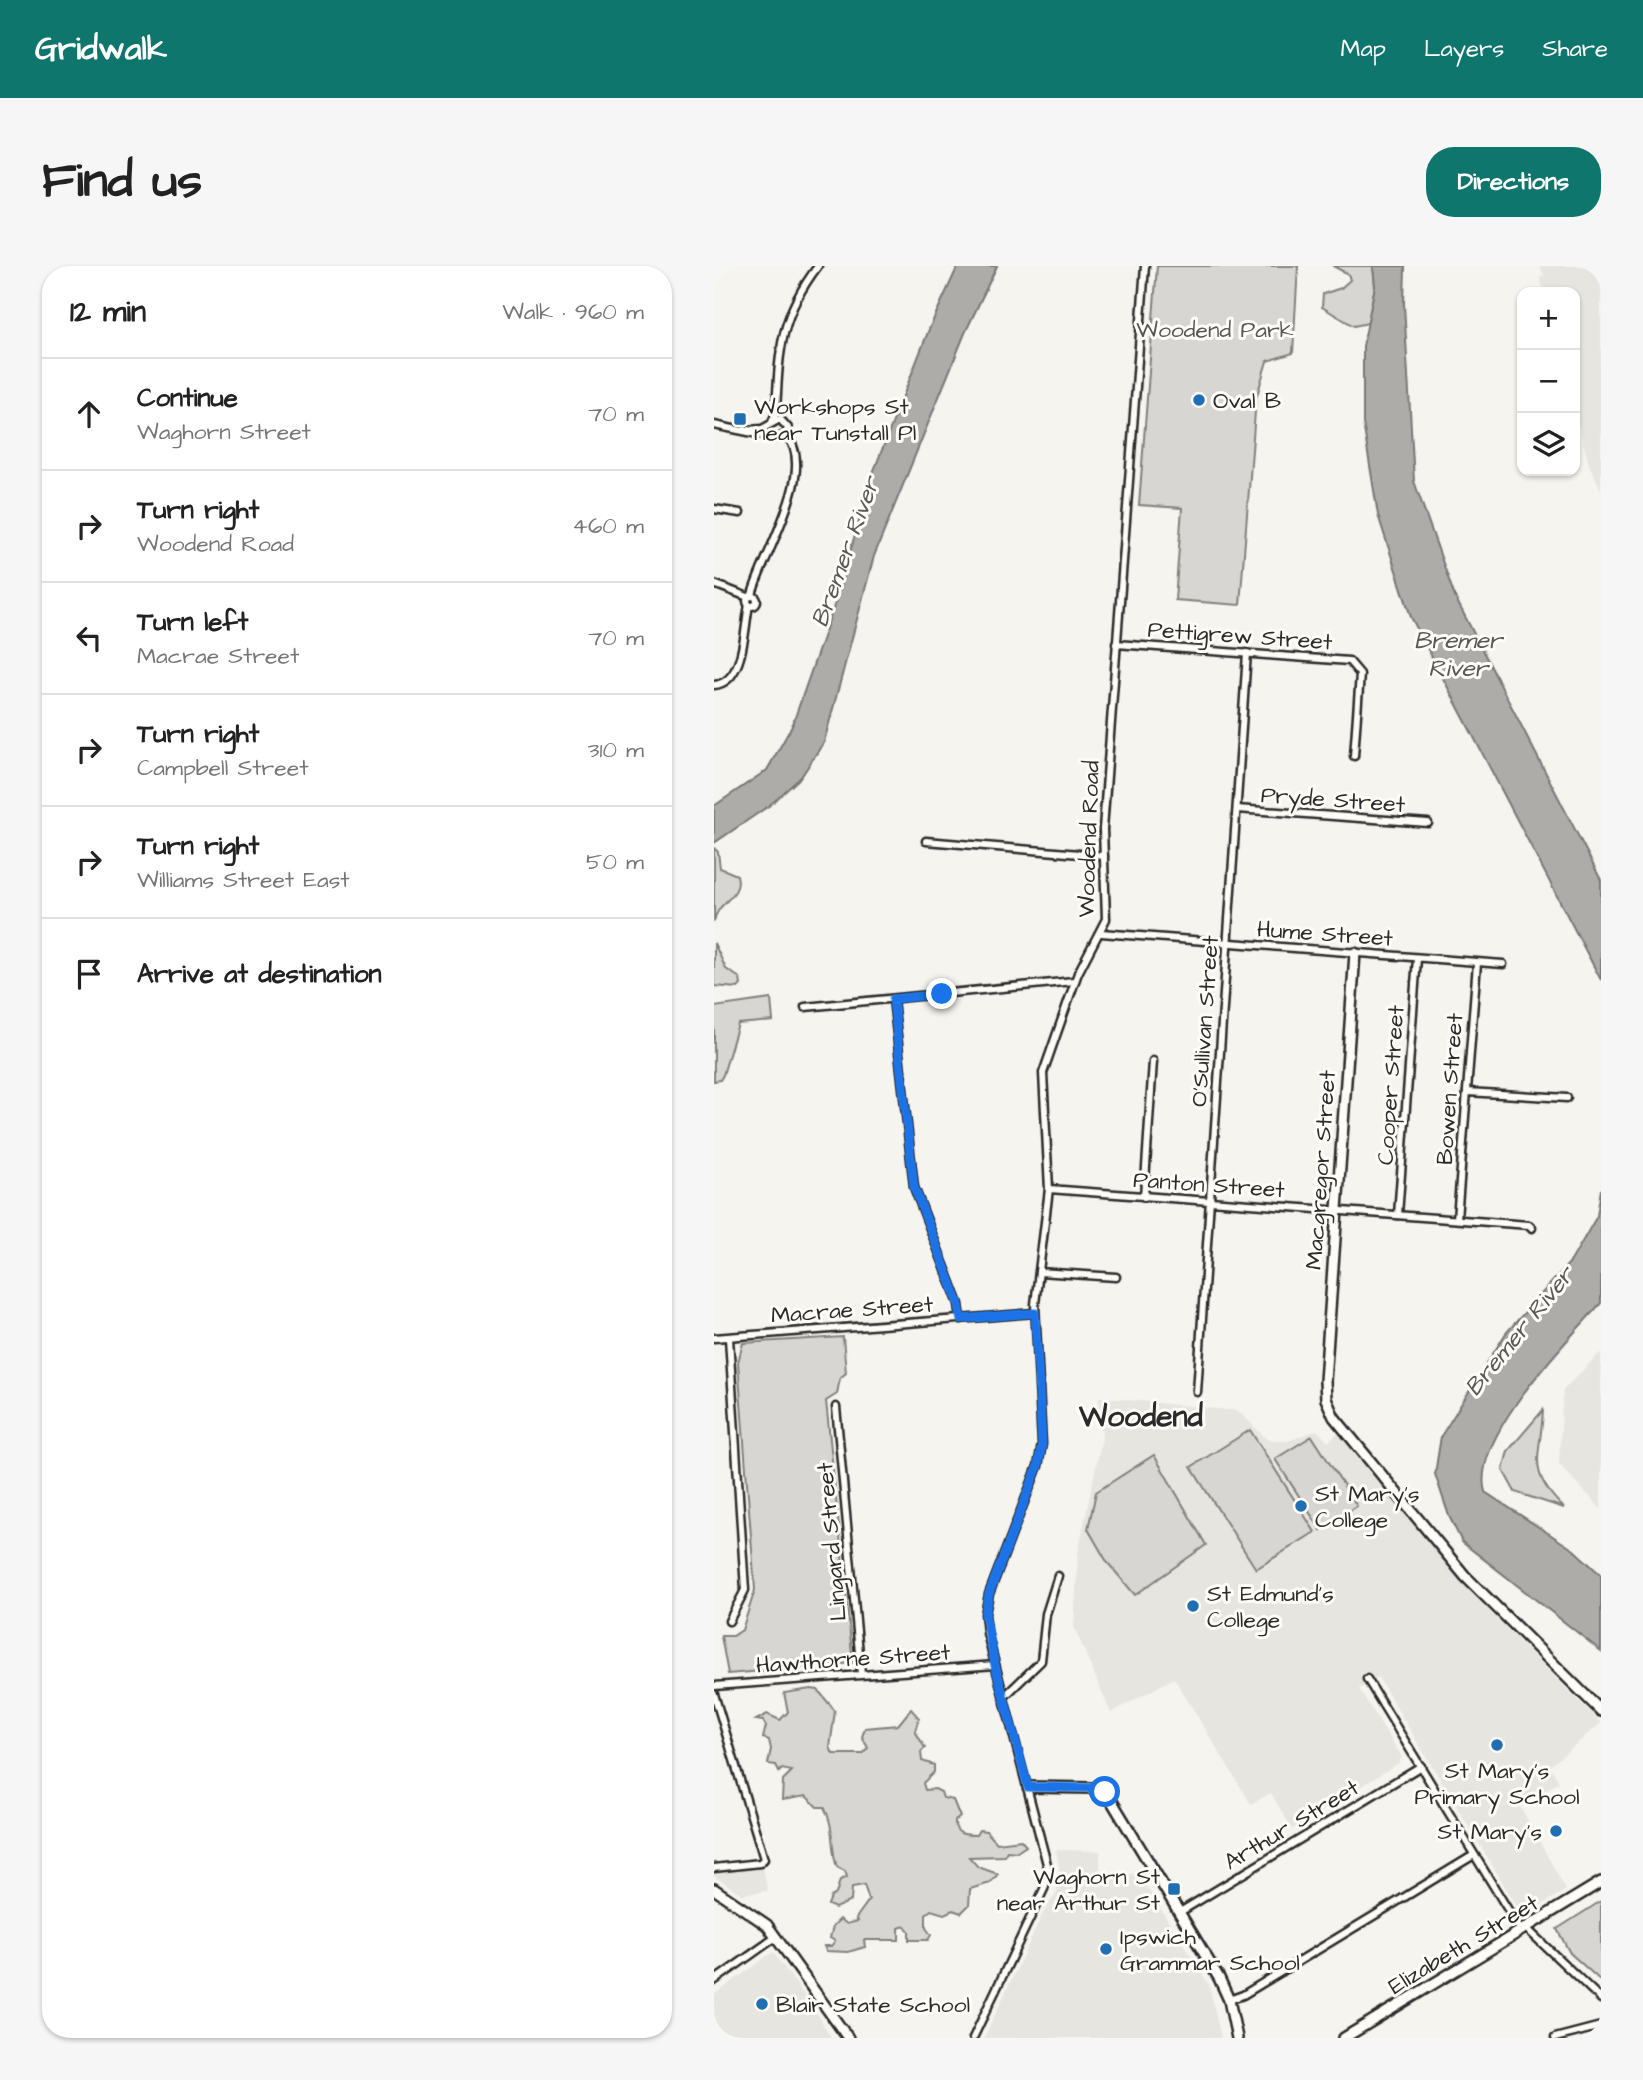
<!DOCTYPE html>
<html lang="en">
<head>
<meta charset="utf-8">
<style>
	:root { --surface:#fff; --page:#f6f6f6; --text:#222; --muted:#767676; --line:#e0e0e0; --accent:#0f766e }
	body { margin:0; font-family:"Architects Daughter",sans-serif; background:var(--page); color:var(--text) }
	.controls { position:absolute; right:21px; top:21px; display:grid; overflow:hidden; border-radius:14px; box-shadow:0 2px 5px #0004 }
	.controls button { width:63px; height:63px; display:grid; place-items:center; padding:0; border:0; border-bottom:2px solid var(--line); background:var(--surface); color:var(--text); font:35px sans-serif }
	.stop { position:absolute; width:21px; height:21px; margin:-16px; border:5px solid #1a73e8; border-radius:50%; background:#fff }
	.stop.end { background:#1a73e8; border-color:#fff; box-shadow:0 2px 7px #0008 }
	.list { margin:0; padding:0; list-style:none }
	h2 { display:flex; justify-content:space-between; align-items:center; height:91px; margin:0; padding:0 28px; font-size:30px }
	h2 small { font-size:23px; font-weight:400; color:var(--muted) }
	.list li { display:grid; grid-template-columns:46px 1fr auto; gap:21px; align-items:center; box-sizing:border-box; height:112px; padding:0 28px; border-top:2px solid var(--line) }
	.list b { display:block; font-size:26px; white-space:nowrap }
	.list p { margin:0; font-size:23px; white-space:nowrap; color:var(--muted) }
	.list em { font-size:23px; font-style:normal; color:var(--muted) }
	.icon { flex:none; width:38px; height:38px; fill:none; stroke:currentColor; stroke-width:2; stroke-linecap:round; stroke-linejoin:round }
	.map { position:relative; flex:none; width:887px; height:1772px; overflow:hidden; border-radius:28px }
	header { display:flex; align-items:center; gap:42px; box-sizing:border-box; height:98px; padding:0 35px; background:var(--accent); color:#fff }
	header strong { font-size:33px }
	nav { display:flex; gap:38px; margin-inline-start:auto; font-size:24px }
	.intro { display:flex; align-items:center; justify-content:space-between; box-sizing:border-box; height:168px; padding:0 42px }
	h1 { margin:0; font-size:49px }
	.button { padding:18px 32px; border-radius:28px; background:var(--accent); color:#fff; font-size:24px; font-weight:700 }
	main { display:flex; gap:42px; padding:0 42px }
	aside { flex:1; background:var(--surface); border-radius:28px; box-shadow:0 2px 5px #0004 }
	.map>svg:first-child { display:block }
	.built { fill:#e6e5e0 }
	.green { fill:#d7d6d2; stroke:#81807e; stroke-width:2 }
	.water { fill:#adaca9; stroke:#797877; stroke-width:2 }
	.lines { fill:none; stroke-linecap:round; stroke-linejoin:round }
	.street-casing { stroke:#2b2b2b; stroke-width:11 }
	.secondary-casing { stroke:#2b2b2b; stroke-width:14 }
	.street { stroke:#fdfcf7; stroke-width:6 }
	.secondary { stroke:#fdfcf7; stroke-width:9 }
	.route { stroke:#1a73e8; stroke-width:9 }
	.poi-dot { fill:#1f6fb2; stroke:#fdfcf7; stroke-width:2.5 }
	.labels { text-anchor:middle; stroke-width:6; stroke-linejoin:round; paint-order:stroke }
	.park-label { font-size:23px; fill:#565655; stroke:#fdfcf7 }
	.poi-label { font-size:23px; fill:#2b2b2b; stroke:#fdfcf7; text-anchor:start }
	.street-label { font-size:23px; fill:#2b2b2b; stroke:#fdfcf7 }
	.water-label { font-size:24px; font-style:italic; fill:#585857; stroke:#fdfcf7 }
	.district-label { font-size:30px; font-weight:bold; fill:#2b2b2b; stroke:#fdfcf7 }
</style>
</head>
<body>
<header>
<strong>Gridwalk</strong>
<nav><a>Map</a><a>Layers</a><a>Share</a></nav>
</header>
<div class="intro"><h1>Find us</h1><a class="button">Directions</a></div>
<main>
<aside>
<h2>12 min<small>Walk · 960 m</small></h2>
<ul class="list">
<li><svg class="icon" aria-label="ahead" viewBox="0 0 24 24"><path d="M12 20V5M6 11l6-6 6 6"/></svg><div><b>Continue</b><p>Waghorn Street</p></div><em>70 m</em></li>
<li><svg class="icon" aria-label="right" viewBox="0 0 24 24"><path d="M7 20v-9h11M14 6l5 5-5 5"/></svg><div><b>Turn right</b><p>Woodend Road</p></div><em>460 m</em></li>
<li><svg class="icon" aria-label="left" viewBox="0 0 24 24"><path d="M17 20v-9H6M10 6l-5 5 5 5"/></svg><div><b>Turn left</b><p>Macrae Street</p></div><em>70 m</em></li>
<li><svg class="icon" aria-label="right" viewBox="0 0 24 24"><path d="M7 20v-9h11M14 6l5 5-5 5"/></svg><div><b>Turn right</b><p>Campbell Street</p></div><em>310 m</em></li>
<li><svg class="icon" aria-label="right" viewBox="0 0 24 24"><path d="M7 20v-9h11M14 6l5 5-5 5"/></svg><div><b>Turn right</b><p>Williams Street East</p></div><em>50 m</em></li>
<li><svg class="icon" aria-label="arrive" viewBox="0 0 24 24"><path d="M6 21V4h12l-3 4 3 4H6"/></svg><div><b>Arrive at destination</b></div></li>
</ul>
</aside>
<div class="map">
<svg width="887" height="1772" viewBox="0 0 887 1772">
	<rect width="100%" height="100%" fill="#f5f4ef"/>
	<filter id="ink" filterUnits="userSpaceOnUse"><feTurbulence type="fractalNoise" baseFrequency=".0143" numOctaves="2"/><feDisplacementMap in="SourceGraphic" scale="14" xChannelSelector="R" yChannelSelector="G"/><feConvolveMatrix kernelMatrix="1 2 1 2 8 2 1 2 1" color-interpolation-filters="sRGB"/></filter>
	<g filter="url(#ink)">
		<g class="built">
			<polygon points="826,0 887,0 887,224 875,198 861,146 861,26 830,26 826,11 830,10"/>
			<polygon points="887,1086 887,1243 845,1198 849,1124"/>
			<polygon points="385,1131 524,1145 554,1174 574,1175 603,1164 614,1176 624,1167 762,1331 887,1457 836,1500 845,1516 806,1540 852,1624 809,1650 664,1411 645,1423 688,1491 685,1497 578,1563 557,1527 537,1538 460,1412 397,1447 360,1361 364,1286 388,1172"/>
			<polygon points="342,1584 386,1585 386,1607 403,1610 424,1607 495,1719 507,1772 270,1772 329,1647 342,1628 346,1607"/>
			<polygon points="48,1600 54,1625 28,1628 0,1610 2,1605"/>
			<polygon points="59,1686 103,1747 117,1772 0,1772 0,1729"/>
		</g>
		<g class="green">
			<polygon points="443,0 584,0 579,87 553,95 542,133 526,339 461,334 468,242 425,239"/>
			<polygon points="619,0 659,0 661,20 654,57 640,60 608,41 609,28 627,22 636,14 634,8"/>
			<path d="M0,582l4,4 2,16 17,7c6,23 -20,25 -23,47z"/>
			<polygon points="0,677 12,703 26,712 27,719 24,722 0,720"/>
			<polygon points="57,733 59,755 24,758 9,809 6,814 0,815 0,741"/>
			<polygon points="129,1071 132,1107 126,1112 123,1128 112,1135 139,1397 14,1408 7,1370 19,1370 28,1364 41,1324 24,1096 29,1077"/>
			<path d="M829,1144c-2,48 -18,60 21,98l-49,-16 -12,-22 5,-19z"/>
			<polygon points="536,1164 601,1266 542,1303 477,1201"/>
			<polygon points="598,1170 643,1240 607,1264 561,1193"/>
			<polygon points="440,1189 492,1279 421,1329 393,1296 374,1263 382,1226"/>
			<path d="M97,1423l7,1 17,21 -5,36 3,7h30l5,-6 -6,-11 3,-9 33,-3 13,-16 8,9 -4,13 10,17 -4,4 1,9 12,4v7l-11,11 2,7 10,-1 6,3 2,6 10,2 7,17 -5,4c-1,14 11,14 21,14l3,-5 7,1 11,12 24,-3 5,6 -9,6 -10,-1 -3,5 -35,1 9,10 20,7 -8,9 -20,6 -1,16 -8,8 -8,-3 -9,4 -13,-4 -5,4v14l5,7 -3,5h-19v-9l-4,-5 -6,2v12h-35l1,7 -17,5 -22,-1 -2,-5h7l4,-5 -5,-3 3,-12 7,-7 7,5 11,-3 -2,-3 13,-18 -5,-15 -12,2 -1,14 -16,7 -7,-3 3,-8 5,-3 4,-14 7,-3 -2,-6 -8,-4c-7,-19 -2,-41 -13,-60h-7l-11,-11 -24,4 1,-20 9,-9 -10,-2 -3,3 -3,-7 -8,-1 3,-15 -2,-9 -6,-2 3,-12 -3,-5 -7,-1 11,-6 13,6 8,-8 -4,-19z"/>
			<polygon points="887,1635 887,1715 856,1687 843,1663"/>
		</g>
		<g class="water">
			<polygon points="244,0 283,0 251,67 160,290 110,476 87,511 56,539 0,577 0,540 53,504 78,460 122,334 159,207 216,61"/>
			<polygon points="659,0 691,0 690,38 700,215 741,331 887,614 887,714 697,351 664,249 649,157 649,80 661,20"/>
			<path d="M887,923v114c-35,39 -131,136 -116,189l89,58 27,25v76l-139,-109 -13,-26 -14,-42 6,-38 65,-103 65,-72 26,-45z"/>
		</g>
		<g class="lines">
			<defs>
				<g id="street">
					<path d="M58,156l4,-9c3,-61 3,-96 42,-147"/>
					<polyline points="0,159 63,172"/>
					<polyline points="30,164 48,163 66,153 74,162 72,169 63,172"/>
					<polyline points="0,243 26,247"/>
					<polyline points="0,318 34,331"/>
					<path d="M38,329c10,-39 67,-126 34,-160"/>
					<circle cx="38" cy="335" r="5"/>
					<polyline points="402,378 635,395 646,408 640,490"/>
					<path d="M0,419c31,-2 30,-57 35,-80"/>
					<polyline points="523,543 714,557"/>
					<polyline points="212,575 390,590"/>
					<polyline points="387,667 789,698"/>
					<polyline points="179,733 200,921 245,1038 247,1053"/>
					<polyline points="91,741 360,715"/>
					<polyline points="753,826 853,832"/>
					<polyline points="335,923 815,959 818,962"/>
					<polyline points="430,931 439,795"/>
					<polyline points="684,949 703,692"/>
					<polyline points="743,953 763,697"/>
					<polyline points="325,1006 402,1011"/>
					<polyline points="0,1072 321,1047"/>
					<polyline points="15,1072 31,1324 15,1355"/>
					<polyline points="483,1126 533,387"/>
					<polyline points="122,1141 147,1408"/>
					<polyline points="653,1413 807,1665"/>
					<polyline points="0,1420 281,1399"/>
					<polyline points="0,1428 50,1593 46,1597 0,1602"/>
					<polyline points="290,1431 327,1395 332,1348 344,1310"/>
					<polyline points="466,1646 707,1500"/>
					<polyline points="812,1662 887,1733"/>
					<polyline points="0,1715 62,1671"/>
					<polyline points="515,1734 529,1729 760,1589"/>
					<polyline points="259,1772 330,1623 335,1606 273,1367 271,1348 275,1328 324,1200 328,1178 321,1038 335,923 329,807 364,707 392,653 389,563 431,0"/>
					<polyline points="841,1772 887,1760"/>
				</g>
				<g id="secondary">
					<polyline points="641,687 611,1115 612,1133 620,1151 751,1310 887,1445"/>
					<polyline points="314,1521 378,1522 394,1529 505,1712 515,1734 523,1772"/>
					<polyline points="0,1623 53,1659 134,1772"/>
					<polyline points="630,1772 887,1616"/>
				</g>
			</defs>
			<use href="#street" class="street-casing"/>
			<use href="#secondary" class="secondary-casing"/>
			<use href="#street" class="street"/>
			<use href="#secondary" class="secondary"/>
		</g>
	</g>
	<g class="lines" filter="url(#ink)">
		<polyline class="route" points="228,728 179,733 200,921 245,1038 247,1053 321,1047 328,1178 324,1200 275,1328 271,1348 281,1399 314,1521 378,1522 391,1526"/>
	</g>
	<g class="poi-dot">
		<circle cx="485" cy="134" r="7"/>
		<rect x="19" y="146" width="14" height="14" rx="3.5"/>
		<circle cx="587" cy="1240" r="7"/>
		<circle cx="479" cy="1340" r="7"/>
		<circle cx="783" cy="1479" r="7"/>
		<circle cx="842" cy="1565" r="7"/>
		<rect x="453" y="1616" width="14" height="14" rx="3.5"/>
		<circle cx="392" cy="1683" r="7"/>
		<circle cx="48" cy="1738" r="7"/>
	</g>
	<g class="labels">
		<g class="park-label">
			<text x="501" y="71">Woodend Park</text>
		</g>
		<g class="poi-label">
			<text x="499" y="142">Oval B</text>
			<text x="40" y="148">Workshops St<tspan x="40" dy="26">near Tunstall Pl</tspan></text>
			<text x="601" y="1235">St Mary's<tspan x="601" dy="26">College</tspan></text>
			<text x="493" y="1335">St Edmund's<tspan x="493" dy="26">College</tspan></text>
			<text x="783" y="1512" text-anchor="middle">St Mary's<tspan x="783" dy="26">Primary School</tspan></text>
			<text x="828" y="1573" text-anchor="end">St Mary's</text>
			<text x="446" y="1618" text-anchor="end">Waghorn St<tspan x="446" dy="26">near Arthur St</tspan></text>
			<text x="406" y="1678">Ipswich<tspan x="406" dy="26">Grammar School</tspan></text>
			<text x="62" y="1746">Blair State School</text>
		</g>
		<g class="street-label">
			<text transform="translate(526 369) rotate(4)" y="8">Pettigrew Street</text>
			<text transform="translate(619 533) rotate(4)" y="8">Pryde Street</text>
			<text transform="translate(374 573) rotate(-88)" y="8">Woodend Road</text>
			<text transform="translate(611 667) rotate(4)" y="8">Hume Street</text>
			<text transform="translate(490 755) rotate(-86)" y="8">O'Sullivan Street</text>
			<text transform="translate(676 819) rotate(-86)" y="8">Cooper Street</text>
			<text transform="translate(735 823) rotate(-86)" y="8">Bowen Street</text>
			<text transform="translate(606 904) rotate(-86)" y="8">Macgregor Street</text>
			<text transform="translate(495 918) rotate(4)" y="8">Panton Street</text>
			<text transform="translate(138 1043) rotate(-4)" y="8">Macrae Street</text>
			<text transform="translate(117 1276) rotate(-95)" y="8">Lingard Street</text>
			<text transform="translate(139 1392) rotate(-4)" y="8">Hawthorne Street</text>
			<text transform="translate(577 1558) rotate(-31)" y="8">Arthur Street</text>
			<text transform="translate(749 1678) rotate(-31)" y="8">Elizabeth Street</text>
		</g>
		<g class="water-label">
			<text transform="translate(131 286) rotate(-70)" y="8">Bremer River</text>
			<text x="744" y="382">Bremer<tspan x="744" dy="28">River</tspan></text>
			<text transform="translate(805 1065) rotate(-51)" y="8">Bremer River</text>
		</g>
		<g class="district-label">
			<text x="427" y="1160">Woodend</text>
		</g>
	</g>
</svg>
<div class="controls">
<button>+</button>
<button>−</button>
<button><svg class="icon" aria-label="layers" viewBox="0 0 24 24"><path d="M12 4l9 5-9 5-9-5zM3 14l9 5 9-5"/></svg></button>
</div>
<div class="stop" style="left:391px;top:1526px"></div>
<div class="stop end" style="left:228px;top:728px"></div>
</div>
</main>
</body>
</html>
